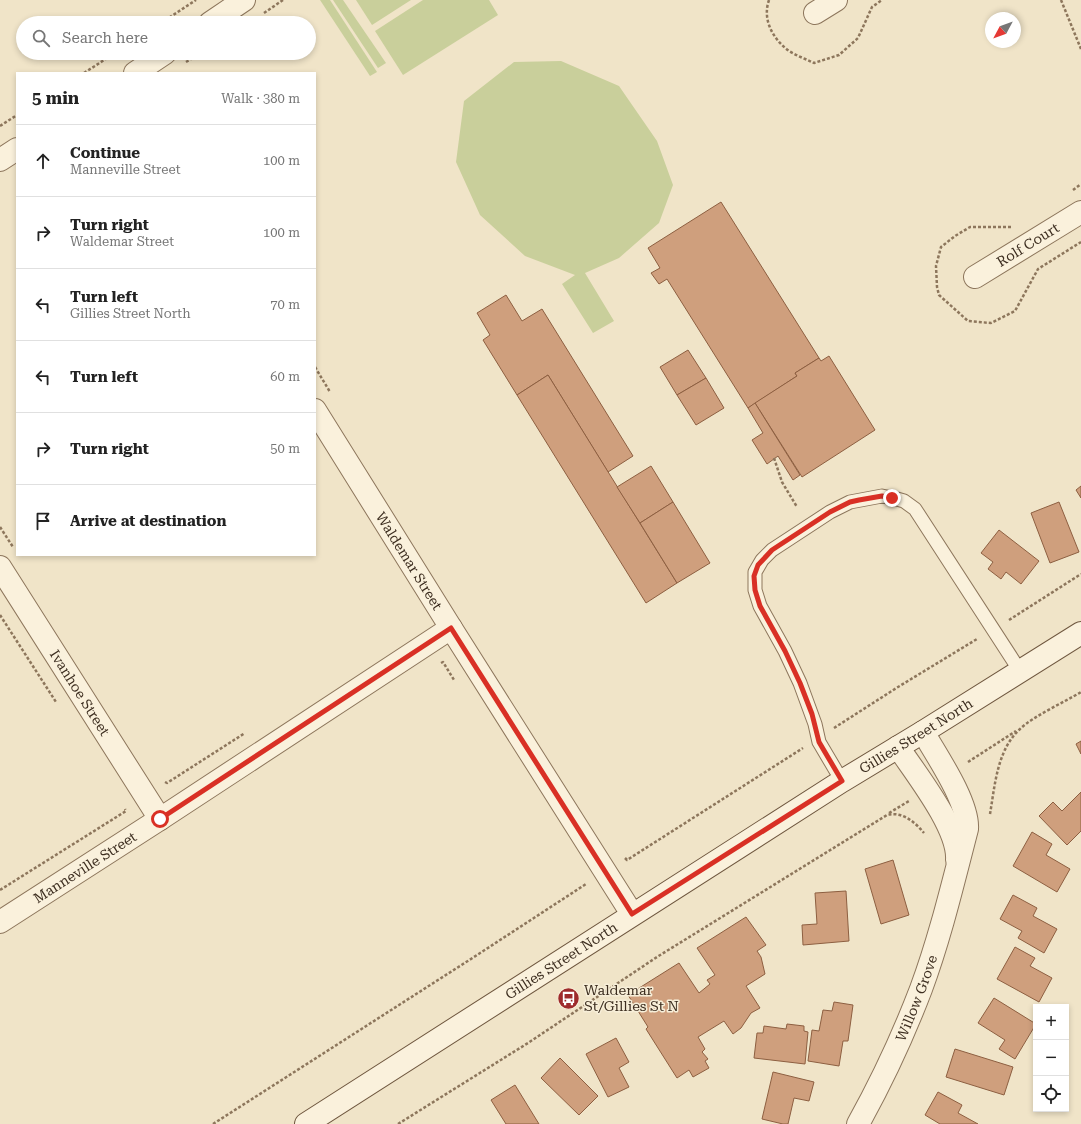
<!DOCTYPE html>
<html lang="en">
<head>
<meta charset="utf-8">
<style>
	:root { --surface:#fff; --page:#f6f6f6; --text:#222; --muted:#767676; --line:#e0e0e0 }
	body { margin:0; font-family:"Roboto Serif",serif; background:var(--page); color:var(--text) }
	.controls { position:absolute; right:12px; bottom:12px; display:grid; overflow:hidden; border-radius:0px; box-shadow:0 2px 6px #0003 }
	.controls button { width:36px; height:36px; display:grid; place-items:center; padding:0; border:0; border-bottom:1px solid var(--line); background:var(--surface); color:var(--text); font:20px sans-serif }
	.compass { position:absolute; left:985px; top:12px; width:36px; height:36px; border-radius:50%; background:var(--surface); box-shadow:0 2px 6px #0003; rotate:229deg }
	.stop { position:absolute; width:12px; height:12px; margin:-9px; border:3px solid #d93025; border-radius:50%; background:#fff }
	.stop.end { background:#d93025; border-color:#fff; box-shadow:0 1px 4px #0008 }
	.list { margin:0; padding:0; list-style:none }
	h2 { display:flex; justify-content:space-between; align-items:center; height:52px; margin:0; padding:0 16px; font-size:17px }
	h2 small { font-size:13px; font-weight:400; color:var(--muted) }
	.list li { display:grid; grid-template-columns:26px 1fr auto; gap:12px; align-items:center; box-sizing:border-box; height:72px; padding:0 16px; border-top:1px solid var(--line) }
	.list b { display:block; font-size:15px; white-space:nowrap }
	.list p { margin:0; font-size:13px; white-space:nowrap; color:var(--muted) }
	.list em { font-size:13px; font-style:normal; color:var(--muted) }
	.icon { flex:none; width:22px; height:22px; fill:none; stroke:currentColor; stroke-width:2; stroke-linecap:round; stroke-linejoin:round }
	.map { position:relative; flex:none; width:1081px; height:1124px; overflow:hidden }
	.search { position:absolute; background:var(--surface); box-shadow:0 2px 6px #0003; left:16px; top:16px; width:300px; height:44px; display:flex; align-items:center; gap:10px; box-sizing:border-box; padding:0 14px; border-radius:22px; color:var(--muted); font-size:15px }
	.panel { position:absolute; background:var(--surface); box-shadow:0 2px 6px #0003; left:16px; top:72px; width:300px; height:484px; border-radius:0px }
	.map>svg:first-child { display:block }
	.green { fill:#c9cf9b }
	.building { fill:#cf9f7d; stroke:#8d5f41 }
	.lines { fill:none; stroke-linecap:round; stroke-linejoin:round }
	.lane-casing { stroke:#8d765c; stroke-width:15 }
	.street-casing { stroke:#8d765c; stroke-width:24 }
	.secondary-casing { stroke:#6f573f; stroke-width:24 }
	.path { stroke:#8d765c; stroke-width:2.5; stroke-dasharray:3 2; stroke-linecap:butt }
	.lane { stroke:#faf1dc; stroke-width:13 }
	.street { stroke:#faf1dc; stroke-width:22 }
	.secondary { stroke:#faf1dc; stroke-width:22 }
	.route { stroke:#d93025; stroke-width:5 }
	.labels { text-anchor:middle; stroke-width:3; stroke-linejoin:round; paint-order:stroke }
	.street-label { font-size:14px; fill:#3d2e20; stroke:#f7eed8 }
	.poi-label { font-size:14px; fill:#3d2e20; stroke:#f7eed8; text-anchor:start }
</style>
</head>
<body>
<div class="map">
<svg width="1081" height="1124" viewBox="0 0 1081 1124">
	<rect width="100%" height="100%" fill="#f0e4c8"/>
	<g class="green">
		<polygon points="320,0 330,0 377,72 370,76"/>
		<polygon points="333,0 343,0 386,63 378,68"/>
		<polygon points="356,0 411,0 372,25"/>
		<polygon points="423,0 489,0 498,15 403,75 375,31"/>
		<polygon points="561,61 619,86 657,141 673,185 659,223 619,258 585,273 614,321 593,333 562,284 575,275 525,256 480,215 456,162 464,101 514,62"/>
	</g>
	<g class="building">
		<polygon points="721,202 819,358 795,373 797,376 748,408 667,279 659,284 651,273 660,268 648,248"/>
		<polygon points="506,295 522,321 542,309 633,456 608,472 548,375 517,395 483,340 490,335 477,313"/>
		<polygon points="688,350 706,378 677,395 660,367"/>
		<polygon points="829,356 875,430 802,477 755,403 797,376 795,373 819,358 821,361"/>
		<polygon points="548,375 677,583 646,603 517,395"/>
		<polygon points="706,378 724,408 696,425 677,395"/>
		<polygon points="755,403 800,475 793,480 778,456 767,464 752,440 763,433 748,408"/>
		<polygon points="651,466 673,502 640,523 617,487"/>
		<polygon points="1081,486 1081,498 1076,490"/>
		<polygon points="673,502 710,563 677,583 640,523"/>
		<polygon points="1059,502 1079,552 1050,563 1031,513"/>
		<polygon points="999,530 1039,561 1021,584 1006,572 1001,579 988,569 993,562 981,553"/>
		<polygon points="1081,741 1081,754 1076,744"/>
		<polygon points="1081,792 1081,831 1067,845 1039,816 1053,802 1062,811"/>
		<polygon points="1032,832 1052,844 1046,855 1070,869 1057,892 1013,866"/>
		<polygon points="893,860 909,915 881,924 865,869"/>
		<polygon points="846,891 849,941 803,945 802,925 817,924 815,893"/>
		<polygon points="1013,895 1037,908 1033,916 1057,929 1044,953 1018,938 1022,931 1000,919"/>
		<polygon points="746,917 766,945 757,951 761,957 765,974 746,986 760,1008 751,1013 741,1028 733,1034 724,1021 698,1037 705,1049 702,1052 708,1059 705,1061 709,1068 693,1077 689,1070 677,1078 646,1029 648,1027 628,995 679,963 699,993 710,984 707,980 715,975 697,948"/>
		<polygon points="1015,947 1035,958 1030,966 1052,978 1039,1002 997,979"/>
		<polygon points="994,998 1036,1024 1015,1059 999,1049 1005,1040 978,1023"/>
		<polygon points="834,1002 853,1005 848,1041 843,1041 839,1066 808,1061 812,1030 819,1031 823,1010 832,1011"/>
		<polygon points="787,1024 804,1026 804,1031 808,1032 805,1064 754,1058 757,1033 763,1033 764,1026 786,1029"/>
		<polygon points="616,1038 629,1062 619,1068 629,1087 608,1097 586,1054"/>
		<polygon points="955,1049 1013,1067 1004,1095 946,1077"/>
		<polygon points="560,1058 598,1096 579,1115 541,1078"/>
		<polygon points="773,1072 814,1082 809,1101 794,1098 788,1124 783,1124 762,1119"/>
		<polygon points="515,1085 539,1124 506,1124 491,1100"/>
		<polygon points="938,1092 962,1105 958,1113 978,1124 940,1124 925,1115"/>
	</g>
	<g class="lines">
		<defs>
			<polyline id="lane" points="842,781 819,742 815,724 800,683 785,651 760,606 755,590 755,572 762,560 772,550 830,512 850,502 882,496 897,499 904,501 915,509 1020,671"/>
			<g id="street">
				<polyline points="815,13 836,0"/>
				<polyline points="210,23 244,0"/>
				<polyline points="135,73 165,53"/>
				<polyline points="0,160 17,149"/>
				<path id="s1" d="M975,277l106,-65"/>
				<path id="s2" d="M315,410l136,218 181,286"/>
				<path id="s3" d="M0,567l160,252"/>
				<path d="M898,747c18,27 61,81 59,113"/>
				<path id="s4" d="M0,922l160,-103 291,-191"/>
				<path id="s5" d="M858,1124c24,-43 45,-88 63,-135 19,-51 32,-106 46,-160 2,-26 -30,-73 -44,-97"/>
			</g>
			<g id="secondary">
				<path id="s6" d="M306,1124l536,-343 81,-49 158,-99"/>
			</g>
		</defs>
		<use href="#lane" class="lane-casing"/>
		<use href="#street" class="street-casing"/>
		<use href="#secondary" class="secondary-casing"/>
		<g class="path">
			<path d="M769,0c-7,20 4,39 20,51 8,5 17,8 25,12l25,-8 19,-17 14,-31 10,-7"/>
			<polyline points="1061,0 1081,49"/>
			<polyline points="264,13 283,0"/>
			<polyline points="161,23 196,0"/>
			<polyline points="186,62 201,53"/>
			<polyline points="84,73 115,53"/>
			<polyline points="0,126 17,115"/>
			<polyline points="1073,190 1081,184"/>
			<polyline points="1011,227 970,227 955,236 941,247 936,266 937,287 939,295 968,321 991,323 1015,311 1038,269 1081,242"/>
			<polyline points="315,367 330,392"/>
			<polyline points="774,458 782,482 797,507"/>
			<polyline points="0,527 13,547"/>
			<polyline points="0,615 56,702"/>
			<polyline points="1009,620 1081,574"/>
			<polyline points="441,663 443,662 454,680"/>
			<polyline points="834,728 898,687 977,639"/>
			<polyline points="968,762 1016,731"/>
			<polyline points="165,782 167,783 245,733"/>
			<polyline points="889,813 909,801"/>
			<path d="M990,814c5,-29 7,-64 30,-85 15,-14 43,-26 61,-37"/>
			<polyline points="625,858 627,860 803,748"/>
			<polyline points="0,890 126,811 125,809"/>
			<polyline points="213,1124 474,957 586,884"/>
			<path d="M398,1124l130,-81 129,-86 230,-142c15,-4 28,7 37,18"/>
		</g>
		<use href="#lane" class="lane"/>
		<use href="#street" class="street"/>
		<use href="#secondary" class="secondary"/>
	</g>
	<g class="lines">
		<polyline class="route" points="160,819 451,628 632,914 842,781 819,742 812,714 800,683 785,651 760,606 755,590 754,576 758,565 772,550 830,512 850,502 859,500 882,496 892,498"/>
	</g>
	<defs>
		<symbol id="bus-disc" viewBox="-11 -11 22 22"><circle r="9.5" fill="#9e2a2b" stroke="#f7eed8"/><path d="M-5-6H5V4H4V6H2V4H-2V6H-4V4H-5ZM-3.5-4V0h7V-4ZM-3.5 1.2v1.5H-2V1.2ZM2 1.2v1.5H3.5V1.2Z" fill="#fff"/></symbol>
	</defs>
	<g fill-rule="evenodd">
		<use href="#bus-disc" x="556" y="986" width="25" height="25"/>
	</g>
	<g class="labels">
		<g class="street-label">
			<text dy="5" stroke="none"><textPath href="#s1" startOffset="62">Rolf Court</textPath></text>
			<text dy="5" stroke="none"><textPath href="#s2" startOffset="178">Waldemar Street</textPath></text>
			<text dy="5" stroke="none"><textPath href="#s3" startOffset="149">Ivanhoe Street</textPath></text>
			<text dy="5" stroke="none"><textPath href="#s6" startOffset="723">Gillies Street North</textPath></text>
			<text dy="5" stroke="none"><textPath href="#s4" startOffset="101">Manneville Street</textPath></text>
			<text dy="5" stroke="none"><textPath href="#s6" startOffset="303">Gillies Street North</textPath></text>
			<text dy="5" stroke="none"><textPath href="#s5" startOffset="139">Willow Grove</textPath></text>
		</g>
		<g class="poi-label">
			<text x="584" y="995">Waldemar<tspan x="584" dy="16">St/Gillies St N</tspan></text>
		</g>
	</g>
</svg>
<div class="controls">
<button>+</button>
<button>−</button>
<button><svg class="icon" aria-label="locate" viewBox="0 0 24 24"><circle cx="12" cy="12" r="6"/><path d="M12 2v4M12 18v4M2 12h4M18 12h4"/></svg></button>
</div>
<svg class="compass" viewBox="-18 -18 36 36"><path d="M0-13l5 13h-10z" fill="#e53935"/><path d="M0 13l5-13h-10z" fill="#767676"/></svg>
<div class="stop" style="left:160px;top:819px"></div>
<div class="stop end" style="left:892px;top:498px"></div>
<div class="search"><svg class="icon" aria-label="search" viewBox="0 0 24 24"><circle cx="10" cy="10" r="6"/><path d="M15 15l6 6"/></svg>Search here</div>
<section class="panel">
<h2>5 min<small>Walk · 380 m</small></h2>
<ul class="list">
<li><svg class="icon" aria-label="ahead" viewBox="0 0 24 24"><path d="M12 20V5M6 11l6-6 6 6"/></svg><div><b>Continue</b><p>Manneville Street</p></div><em>100 m</em></li>
<li><svg class="icon" aria-label="right" viewBox="0 0 24 24"><path d="M7 20v-9h11M14 6l5 5-5 5"/></svg><div><b>Turn right</b><p>Waldemar Street</p></div><em>100 m</em></li>
<li><svg class="icon" aria-label="left" viewBox="0 0 24 24"><path d="M17 20v-9H6M10 6l-5 5 5 5"/></svg><div><b>Turn left</b><p>Gillies Street North</p></div><em>70 m</em></li>
<li><svg class="icon" aria-label="left" viewBox="0 0 24 24"><path d="M17 20v-9H6M10 6l-5 5 5 5"/></svg><div><b>Turn left</b></div><em>60 m</em></li>
<li><svg class="icon" aria-label="right" viewBox="0 0 24 24"><path d="M7 20v-9h11M14 6l5 5-5 5"/></svg><div><b>Turn right</b></div><em>50 m</em></li>
<li><svg class="icon" aria-label="arrive" viewBox="0 0 24 24"><path d="M6 21V4h12l-3 4 3 4H6"/></svg><div><b>Arrive at destination</b></div></li>
</ul>
</section>
</div>
</body>
</html>
